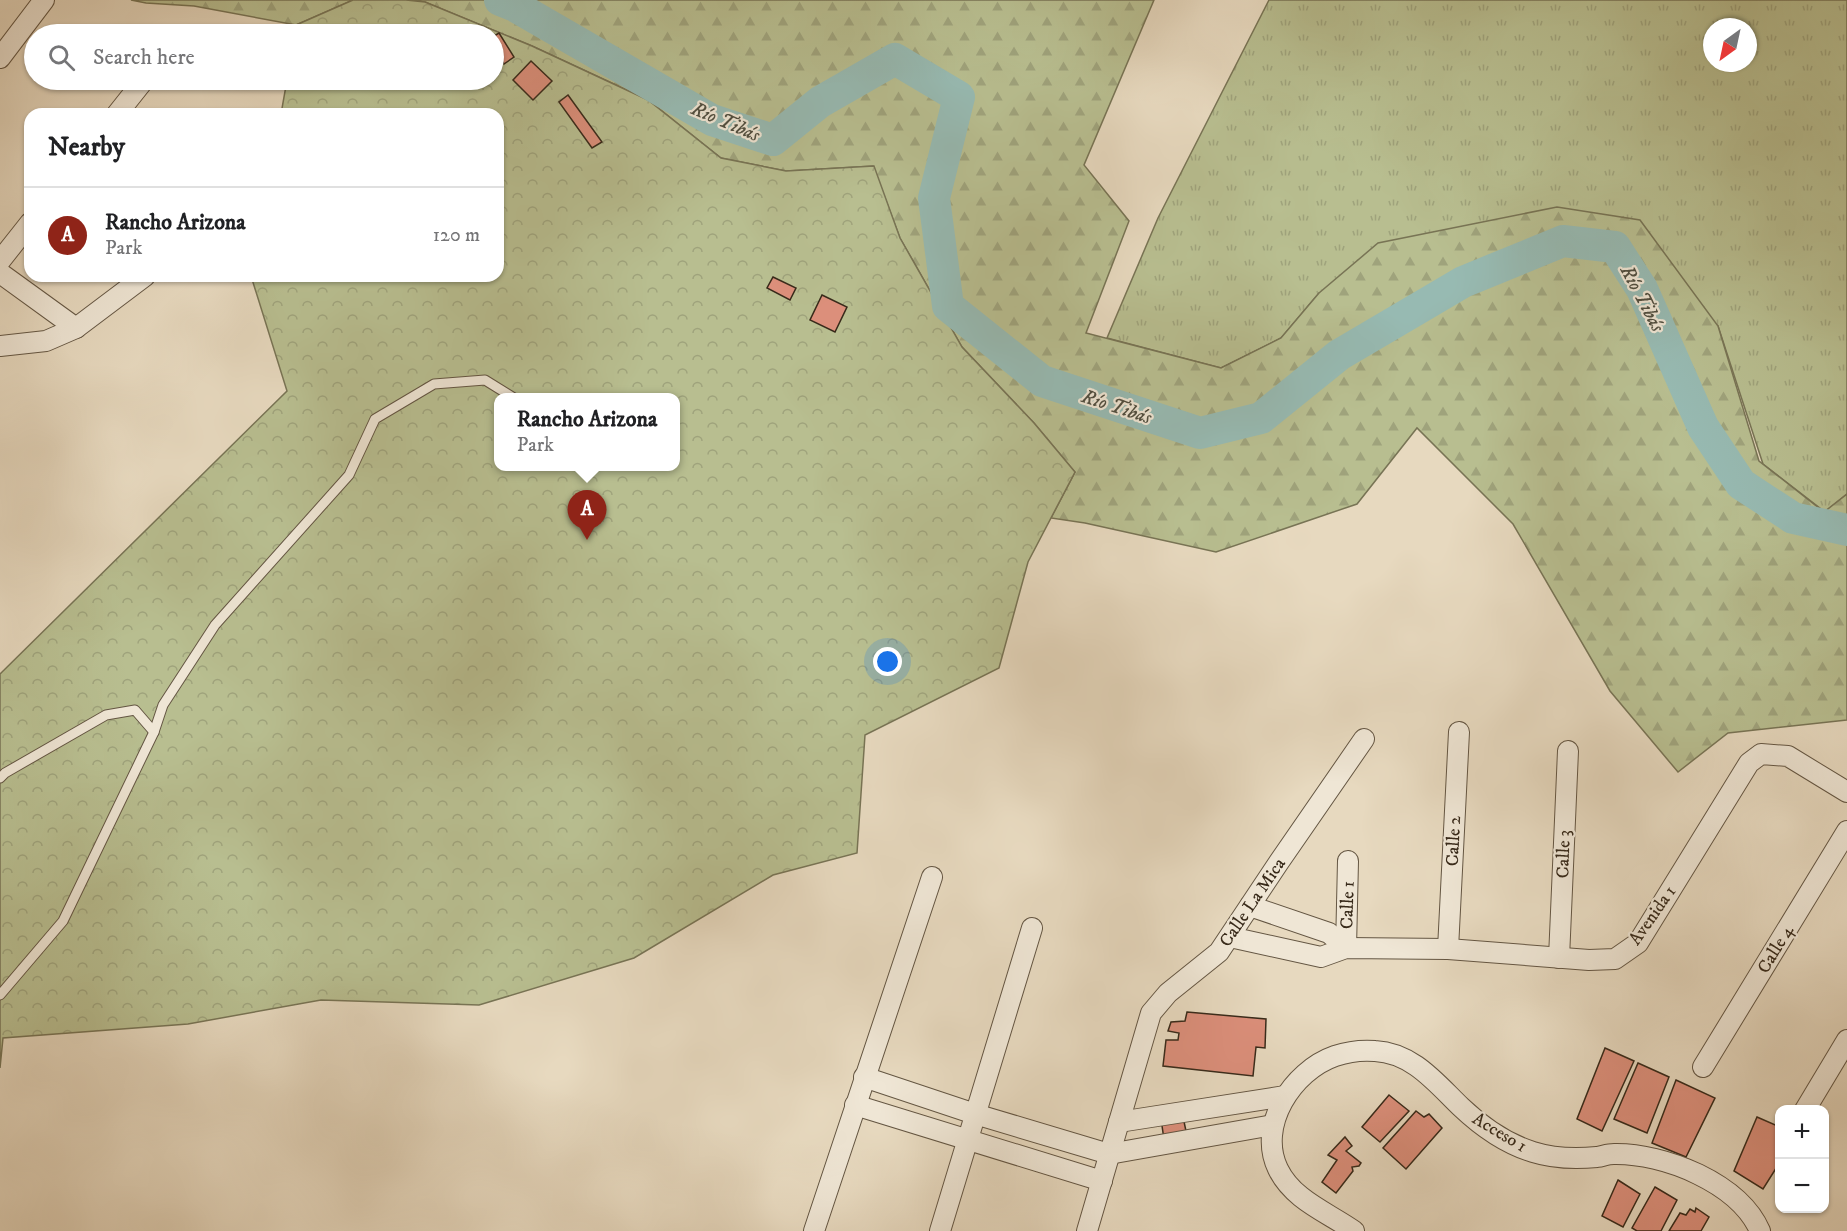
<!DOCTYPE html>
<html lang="en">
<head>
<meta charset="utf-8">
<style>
	:root { --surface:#fff; --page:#f6f6f6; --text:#202124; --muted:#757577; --line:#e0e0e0; --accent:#8f2418 }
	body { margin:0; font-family:"IM FELL DW Pica",serif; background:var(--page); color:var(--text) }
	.controls { position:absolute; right:18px; bottom:18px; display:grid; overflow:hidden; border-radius:12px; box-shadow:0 2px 4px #0004 }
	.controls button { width:54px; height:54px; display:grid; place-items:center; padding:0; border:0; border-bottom:2px solid var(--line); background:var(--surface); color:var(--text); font:30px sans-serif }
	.compass { position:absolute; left:1703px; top:18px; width:54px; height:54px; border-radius:50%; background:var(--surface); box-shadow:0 2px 4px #0004; rotate:213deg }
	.you { position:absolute; left:888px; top:662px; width:21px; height:21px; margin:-15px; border:4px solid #fff; border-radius:50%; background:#1a73e8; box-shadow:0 0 0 9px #1a73e833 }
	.badge { display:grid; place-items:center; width:39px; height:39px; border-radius:50%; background:var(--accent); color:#fff; font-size:20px; font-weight:700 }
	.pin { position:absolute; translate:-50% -50px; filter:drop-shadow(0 2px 3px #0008) }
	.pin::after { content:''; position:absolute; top:32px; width:21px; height:18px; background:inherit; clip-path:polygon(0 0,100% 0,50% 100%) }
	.popup { position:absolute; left:494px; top:393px; width:186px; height:78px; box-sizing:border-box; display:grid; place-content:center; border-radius:12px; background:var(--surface); filter:drop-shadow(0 2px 4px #0005); font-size:20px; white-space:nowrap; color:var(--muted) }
	.popup b { font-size:22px; color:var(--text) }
	.popup::after { content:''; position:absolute; left:50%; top:100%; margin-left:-12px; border:12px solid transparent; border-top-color:var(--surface) }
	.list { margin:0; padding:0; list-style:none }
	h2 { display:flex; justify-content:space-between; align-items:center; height:78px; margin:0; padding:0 24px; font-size:26px }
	h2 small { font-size:20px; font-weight:400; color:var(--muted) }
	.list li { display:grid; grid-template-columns:39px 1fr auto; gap:18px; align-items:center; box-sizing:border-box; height:96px; padding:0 24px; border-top:2px solid var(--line) }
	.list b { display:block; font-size:22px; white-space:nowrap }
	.list p { margin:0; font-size:20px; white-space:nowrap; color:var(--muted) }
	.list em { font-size:20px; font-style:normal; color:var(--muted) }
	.icon { flex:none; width:33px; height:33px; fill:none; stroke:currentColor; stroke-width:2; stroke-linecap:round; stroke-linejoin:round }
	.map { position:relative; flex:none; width:1847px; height:1231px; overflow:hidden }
	.search { position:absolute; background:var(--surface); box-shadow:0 2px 4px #0004; left:24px; top:24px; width:480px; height:66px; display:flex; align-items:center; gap:15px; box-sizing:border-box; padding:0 21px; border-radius:33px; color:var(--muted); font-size:22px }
	.panel { position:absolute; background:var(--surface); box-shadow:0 2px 4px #0004; left:24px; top:108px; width:480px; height:174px; border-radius:18px }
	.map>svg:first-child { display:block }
	.grass { fill:url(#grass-tufts); stroke:#787455; stroke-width:1.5; fill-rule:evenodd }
	.forest { fill:url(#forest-firs); stroke:#787455; stroke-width:1.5 }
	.park { fill:url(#park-crowns); stroke:#787455; stroke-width:1.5; fill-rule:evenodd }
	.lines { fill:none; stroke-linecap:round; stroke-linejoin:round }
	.river { stroke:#97bab2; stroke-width:32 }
	.building { fill:#dc8f7b; stroke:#382a1a; stroke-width:1.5 }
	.service-casing { stroke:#645643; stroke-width:11 }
	.minor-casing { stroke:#645643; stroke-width:22 }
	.service { stroke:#efe6d5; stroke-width:9 }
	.minor { stroke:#efe6d5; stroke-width:20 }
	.labels { text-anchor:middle; stroke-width:4.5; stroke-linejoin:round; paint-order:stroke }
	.street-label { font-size:18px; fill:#382a1a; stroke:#efe6d5 }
	.water-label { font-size:20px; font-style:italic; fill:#504e40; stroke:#efe6d5 }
</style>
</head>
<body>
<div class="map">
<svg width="1847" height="1231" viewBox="0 0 1847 1231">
	<defs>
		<pattern id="grass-tufts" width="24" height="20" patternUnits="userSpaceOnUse" patternTransform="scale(1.5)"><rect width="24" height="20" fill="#b8be90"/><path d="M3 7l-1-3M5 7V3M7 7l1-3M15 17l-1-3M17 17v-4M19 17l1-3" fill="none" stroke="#9fa37c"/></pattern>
		<pattern id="forest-firs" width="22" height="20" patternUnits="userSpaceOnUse" patternTransform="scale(1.5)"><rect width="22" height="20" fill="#b8be90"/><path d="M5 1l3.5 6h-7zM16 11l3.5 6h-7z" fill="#9fa37c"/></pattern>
		<pattern id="park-crowns" width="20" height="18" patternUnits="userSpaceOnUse" patternTransform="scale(1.5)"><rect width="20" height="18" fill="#b8be90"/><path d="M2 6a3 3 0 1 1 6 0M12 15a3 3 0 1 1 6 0" fill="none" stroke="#9fa37c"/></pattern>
	</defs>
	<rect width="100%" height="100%" fill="#e7d9bf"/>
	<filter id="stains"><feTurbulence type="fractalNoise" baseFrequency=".00333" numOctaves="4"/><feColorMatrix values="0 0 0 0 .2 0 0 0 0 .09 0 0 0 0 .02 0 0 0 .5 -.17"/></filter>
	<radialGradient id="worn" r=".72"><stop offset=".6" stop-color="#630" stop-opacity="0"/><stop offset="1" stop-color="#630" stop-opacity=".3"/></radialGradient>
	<path class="grass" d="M1269,0h578v494l-22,18 -62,-48 -45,-138 -399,-33 -38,45 -60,30 -114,-30 51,-120zM1712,27h36v36h-36z"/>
	<g class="forest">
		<polygon points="131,0 353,0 296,25 194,6 146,3"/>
		<polygon points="406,0 1154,0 1084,165 1129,221 1086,333 1221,368 1281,338 1319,293 1378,243 1557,207 1640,220 1718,326 1759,461 1824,512 1847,494 1847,720 1728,733 1678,772 1610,691 1513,524 1417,428 1357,504 1216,552 1085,523 1051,518 1075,472 1034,423 962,347 900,238 873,166 786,171 721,158 648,100 532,46 425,2"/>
	</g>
	<path class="park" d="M353,0h53l19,2 107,44 116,54 73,58 65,13 88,-5 26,72 62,109 72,76 41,49 -47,90 -29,106 -134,67 -8,118 -84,22 -139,83 -155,47 -158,-5 -133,24 -185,14 -3,30v-394l287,-283 -36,-115h247v-162h-217l6,-34h207v-46h-199l1,-9zM498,398h178v68h-178z"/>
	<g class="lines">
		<polyline class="river" points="500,0 515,6 712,120 773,140 820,102 895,59 959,97 934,198 948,306 1042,381 1200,433 1261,418 1339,355 1463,282 1563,241 1615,247 1642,289 1703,427 1741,484 1793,518 1847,530"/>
	</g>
	<g class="building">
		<polygon points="499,33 514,57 504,64 494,48 494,36"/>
		<polygon points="531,61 552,81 533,100 513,80"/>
		<polygon points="568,95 602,142 592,148 559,102"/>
		<polygon points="773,277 796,288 790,300 767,288"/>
		<polygon points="822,295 847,307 835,332 810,320"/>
		<polygon points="1187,1012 1266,1019 1265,1048 1256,1047 1253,1076 1163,1066 1166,1040 1178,1040 1179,1033 1168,1031 1171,1022 1185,1021"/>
		<polygon points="1605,1048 1634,1061 1602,1131 1577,1119"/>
		<polygon points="1638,1063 1669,1077 1647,1133 1614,1119"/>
		<polygon points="1676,1080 1715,1098 1686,1157 1652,1143"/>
		<polygon points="1389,1095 1409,1111 1380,1142 1362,1127"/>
		<polygon points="1416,1111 1424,1117 1429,1114 1442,1128 1406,1169 1383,1148"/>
		<polygon points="1183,1117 1189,1145 1165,1146 1161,1119"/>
		<polygon points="1757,1117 1780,1127 1780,1162 1763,1189 1734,1171"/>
		<polygon points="1345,1137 1352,1146 1346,1151 1361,1163 1359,1166 1352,1167 1353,1171 1336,1193 1322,1182 1337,1160 1328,1155"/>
		<polygon points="1618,1180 1640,1194 1623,1227 1602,1216"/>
		<polygon points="1655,1187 1677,1200 1661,1231 1637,1231 1632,1228"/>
		<polygon points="1696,1208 1709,1217 1701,1231 1669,1231 1680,1213 1686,1215 1690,1209 1695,1212"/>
	</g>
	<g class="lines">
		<defs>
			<g id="service">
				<polyline points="0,778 5,773 106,715 135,710 154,732"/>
				<polyline points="0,995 63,921 154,732 163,705 215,625 349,475 375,419 434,384 485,380 514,398"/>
			</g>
			<g id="minor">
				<polyline points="0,58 44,0"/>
				<polyline points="117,114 144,80"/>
				<polyline points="0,261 30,223"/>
				<polyline points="0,273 76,328"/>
				<polyline points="0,346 46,341 76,328 145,276"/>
				<polyline points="1250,906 1329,933 1346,948"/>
				<polyline points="1230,937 1321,957 1346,948 1448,949 1589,960 1615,959 1638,943 1749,763 1761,754 1788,756 1847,792"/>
				<polyline points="1346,948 1348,861"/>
				<polyline points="1448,949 1459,732"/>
				<polyline points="1559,958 1568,751"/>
				<polyline points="1703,1067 1847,831"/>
				<polyline points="864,1077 975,1114 1109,1154 1273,1125"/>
				<polyline points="855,1105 1102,1181"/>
				<polyline points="1805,1110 1847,1040"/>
				<polyline points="1119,1122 1285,1096"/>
				<polyline points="814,1231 932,877"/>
				<polyline points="940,1231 1032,928"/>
				<polyline points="1087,1231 1151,1013 1168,993 1219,952 1279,862 1364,739"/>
				<path d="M1354,1231c-27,-19 -61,-31 -76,-62 -21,-43 14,-98 57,-113 12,-4 28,-6 40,-5 38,2 61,32 86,56 20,19 46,37 72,45 19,6 44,7 64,5 6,-1 11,-3 17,-3 50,-1 125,29 146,77"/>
			</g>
		</defs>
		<use href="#service" class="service-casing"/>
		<use href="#minor" class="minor-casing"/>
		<use href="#service" class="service"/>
		<use href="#minor" class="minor"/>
	</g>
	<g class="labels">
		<g class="street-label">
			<text transform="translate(1453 841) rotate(-87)" y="6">Calle 2</text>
			<text transform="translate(1563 854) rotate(-88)" y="6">Calle 3</text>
			<text transform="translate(1252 902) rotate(-56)" y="6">Calle La Mica</text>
			<text transform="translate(1347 905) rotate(-88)" y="6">Calle 1</text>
			<text transform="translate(1652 915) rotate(-55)" y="6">Avenida 1</text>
			<text transform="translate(1775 949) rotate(-59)" y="6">Calle 4</text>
			<text transform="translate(1500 1132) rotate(31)" y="6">Acceso 1</text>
		</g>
		<g class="water-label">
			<text transform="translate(726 121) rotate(23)" y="7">Río Tibás</text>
			<text transform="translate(1643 298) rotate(62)" y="7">Río Tibás</text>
			<text transform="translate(1117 406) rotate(18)" y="7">Río Tibás</text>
		</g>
	</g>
	<rect width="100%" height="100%" filter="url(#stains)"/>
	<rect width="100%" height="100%" fill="url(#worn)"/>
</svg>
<div class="controls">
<button>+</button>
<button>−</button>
</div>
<svg class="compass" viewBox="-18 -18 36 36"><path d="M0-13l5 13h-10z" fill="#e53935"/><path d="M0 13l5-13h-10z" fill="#757577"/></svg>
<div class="you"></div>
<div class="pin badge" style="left:587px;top:540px">A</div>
<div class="popup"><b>Rancho Arizona</b>Park</div>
<div class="search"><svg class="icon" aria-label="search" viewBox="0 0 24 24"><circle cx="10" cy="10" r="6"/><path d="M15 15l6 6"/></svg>Search here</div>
<section class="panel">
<h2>Nearby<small></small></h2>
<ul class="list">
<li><span class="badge">A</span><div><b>Rancho Arizona</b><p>Park</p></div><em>120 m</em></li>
</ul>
</section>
</div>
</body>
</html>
